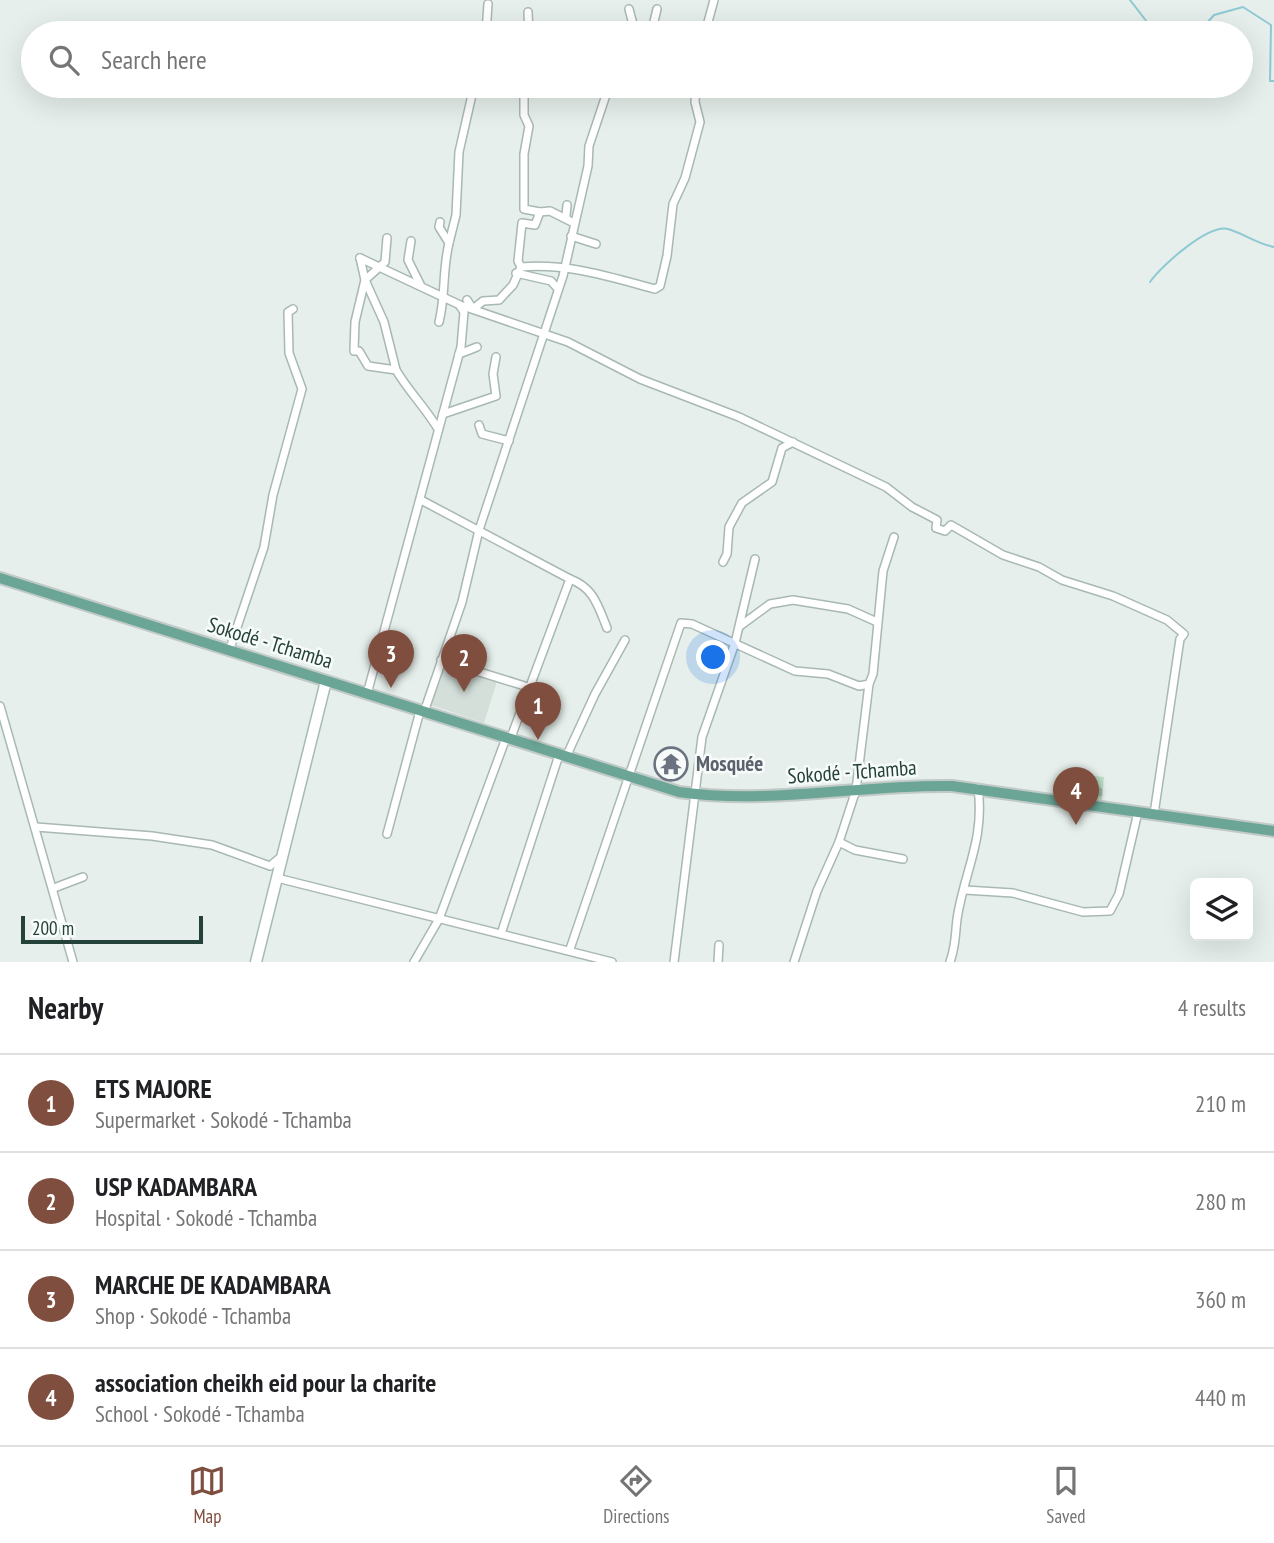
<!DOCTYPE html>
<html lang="en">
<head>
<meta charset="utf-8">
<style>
	:root { --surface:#fff; --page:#f6f6f6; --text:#202124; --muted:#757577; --line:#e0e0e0; --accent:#7f4e3f }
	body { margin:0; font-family:"PT Sans Narrow",sans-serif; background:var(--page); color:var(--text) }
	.controls { position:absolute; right:21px; bottom:21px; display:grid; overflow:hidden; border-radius:10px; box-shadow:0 7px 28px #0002 }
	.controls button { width:63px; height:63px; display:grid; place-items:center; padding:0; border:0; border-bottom:2px solid var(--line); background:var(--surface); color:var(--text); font:35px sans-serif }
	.scale { position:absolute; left:21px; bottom:18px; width:182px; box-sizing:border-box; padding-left:7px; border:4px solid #24423a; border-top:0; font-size:19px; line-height:24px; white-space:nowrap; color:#24423a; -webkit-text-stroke:5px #f7fbf9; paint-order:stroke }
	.you { position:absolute; left:714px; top:658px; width:24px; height:24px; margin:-18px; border:5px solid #fff; border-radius:50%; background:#1a73e8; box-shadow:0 0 0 10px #1a73e833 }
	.badge { display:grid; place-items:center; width:46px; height:46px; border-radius:50%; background:var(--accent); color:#fff; font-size:23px; font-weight:700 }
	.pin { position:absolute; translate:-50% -58px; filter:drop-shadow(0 2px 4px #0008) }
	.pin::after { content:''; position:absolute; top:37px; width:24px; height:21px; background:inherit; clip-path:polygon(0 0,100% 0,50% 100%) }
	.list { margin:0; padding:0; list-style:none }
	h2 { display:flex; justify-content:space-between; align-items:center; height:91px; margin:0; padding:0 28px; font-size:30px }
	h2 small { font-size:23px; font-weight:400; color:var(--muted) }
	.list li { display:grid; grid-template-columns:46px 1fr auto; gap:21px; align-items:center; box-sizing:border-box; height:98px; padding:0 28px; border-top:2px solid var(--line) }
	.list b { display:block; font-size:26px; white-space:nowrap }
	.list p { margin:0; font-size:23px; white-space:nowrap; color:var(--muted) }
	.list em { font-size:23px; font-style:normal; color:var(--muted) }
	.icon { flex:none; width:38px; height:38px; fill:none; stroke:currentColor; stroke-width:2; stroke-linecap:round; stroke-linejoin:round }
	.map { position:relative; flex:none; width:1274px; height:962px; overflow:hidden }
	.search { position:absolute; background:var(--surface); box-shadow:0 7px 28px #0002; left:21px; right:21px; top:21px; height:77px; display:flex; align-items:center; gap:18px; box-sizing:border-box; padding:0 24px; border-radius:38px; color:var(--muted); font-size:26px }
	.sheet { height:483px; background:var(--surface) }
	nav { display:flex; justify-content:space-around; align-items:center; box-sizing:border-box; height:98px; border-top:2px solid var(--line); background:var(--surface); font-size:19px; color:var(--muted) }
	nav a { display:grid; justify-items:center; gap:4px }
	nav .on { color:var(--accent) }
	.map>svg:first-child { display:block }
	.built { fill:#d4dfda }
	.cemetery { fill:url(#cemetery-stones) }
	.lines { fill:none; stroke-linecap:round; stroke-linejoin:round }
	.stream { stroke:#8ec9d4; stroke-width:2 }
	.street-casing { stroke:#a8b8b2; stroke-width:10 }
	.secondary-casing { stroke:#a4bbb3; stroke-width:13 }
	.primary-casing { stroke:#c2cac8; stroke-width:14 }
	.street { stroke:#fff; stroke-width:7 }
	.secondary { stroke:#fff; stroke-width:10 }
	.primary { stroke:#6aa596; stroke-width:10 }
	.labels { text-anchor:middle; stroke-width:5; stroke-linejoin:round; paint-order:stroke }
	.street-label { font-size:21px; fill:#24423a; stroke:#f7fbf9 }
	.worship-label { font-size:21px; font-weight:bold; fill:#5b616d; stroke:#f7fbf9; text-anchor:start }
</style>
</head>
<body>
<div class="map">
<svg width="1274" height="962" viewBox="0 0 1274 962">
	<defs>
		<pattern id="cemetery-stones" width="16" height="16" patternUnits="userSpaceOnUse" patternTransform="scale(1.75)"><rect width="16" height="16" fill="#bfe0c8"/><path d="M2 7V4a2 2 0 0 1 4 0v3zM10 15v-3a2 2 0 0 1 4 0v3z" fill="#a4c1ad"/></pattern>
	</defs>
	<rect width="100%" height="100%" fill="#e6efeb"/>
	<polygon class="built" points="444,663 498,678 484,723 431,705"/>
	<polygon class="cemetery" points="1064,773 1104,777 1102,800 1062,796"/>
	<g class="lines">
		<g class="stream">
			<polyline points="1130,0 1147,22 1165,33"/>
			<polyline points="1198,33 1214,15 1243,7 1271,25 1270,81 1274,81"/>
			<path d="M1150,282c11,-16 58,-58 78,-53 15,4 29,15 46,18"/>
		</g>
		<defs>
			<g id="street">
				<polyline points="629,9 634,28 652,30 651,33"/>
				<polyline points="528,12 529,33"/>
				<polyline points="652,30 657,9"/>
				<polyline points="486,33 488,4"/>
				<polyline points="705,33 714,0"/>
				<polyline points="540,212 550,211 574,223"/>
				<polyline points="566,216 567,205"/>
				<polyline points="571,236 596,244"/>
				<path d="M387,238l-2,24 -20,18 -10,42 -1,29h5l9,15 28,4c13,22 29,37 42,59"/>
				<polyline points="411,241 408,260 420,284"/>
				<polyline points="449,243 456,215 459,152 474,86"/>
				<polyline points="360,258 460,305 568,342 640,379 739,417 886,487 912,507 937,520 936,528 945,531 951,525 1003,555 1039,567 1062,580 1113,596 1167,620 1184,634 1180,639 1154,814"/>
				<polyline points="360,258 365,280 384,322 396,370"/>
				<polyline points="521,267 518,261 522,223 535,225 540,212 524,209 524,154 529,126 524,115 524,86"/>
				<polyline points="516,273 551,281 558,289"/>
				<path d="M467,300l6,9 10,-8 16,-1 14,-15 8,-18c47,-4 89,10 134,22l5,-3 7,-30 6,-52 12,-26 15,-56 -5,-20 1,-16"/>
				<path d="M439,322c7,-28 3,-50 10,-79l-10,-16 1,-5"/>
				<polyline points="459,354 477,347"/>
				<polyline points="443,414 496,396 493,374 496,357"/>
				<polyline points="479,425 482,434 509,441"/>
				<polyline points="421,500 570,579 510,740"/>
				<polyline points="723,562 727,554 729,527 742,503 772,482 782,448 793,442"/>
				<path d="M570,579c24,9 28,27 37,49"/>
				<polyline points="740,626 770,604 793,600 848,609 877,622"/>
				<polyline points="229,651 264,547 273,495 302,389 289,353 288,312 293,309"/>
				<polyline points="441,660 531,688"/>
				<polyline points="367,694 461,347 464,312 460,306"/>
				<polyline points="0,706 73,962"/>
				<polyline points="424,712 462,602 479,530 563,276 588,166 589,146 609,86"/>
				<polyline points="566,757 595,694 625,640"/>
				<polyline points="36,827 152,836 212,845 270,866 282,856"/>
				<polyline points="387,834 420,711"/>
				<polyline points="839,842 855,850 903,859"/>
				<polyline points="277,878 612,962"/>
				<polyline points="54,888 83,877"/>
				<polyline points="965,890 1013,893 1083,912 1110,911 1119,894 1138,812"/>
				<polyline points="501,934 559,755"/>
				<polyline points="570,949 681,623 692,624 795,671 828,674 859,686 869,684 873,674 883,571 894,537"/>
				<polyline points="414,962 439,919 506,738"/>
				<polyline points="674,962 702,737 735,643 755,559"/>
				<polyline points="718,962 719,945"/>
				<polyline points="794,962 817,891 839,842 856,790 869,684"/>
				<path d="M950,962c6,-17 5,-27 7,-43 7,-47 28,-79 21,-131"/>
			</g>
			<polyline id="secondary" points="256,962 326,681"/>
			<path id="primary" d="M0,578l679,214c92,13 182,-8 273,-6l322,45"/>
		</defs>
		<use href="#street" class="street-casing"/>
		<use href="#secondary" class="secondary-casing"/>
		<use href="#primary" class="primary-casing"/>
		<use href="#street" class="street"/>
		<use href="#secondary" class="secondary"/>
		<use href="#primary" class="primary"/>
	</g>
	<defs>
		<symbol id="temple-ring" viewBox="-11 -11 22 22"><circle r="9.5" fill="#f7fbf9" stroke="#6b7280" stroke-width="1.5"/><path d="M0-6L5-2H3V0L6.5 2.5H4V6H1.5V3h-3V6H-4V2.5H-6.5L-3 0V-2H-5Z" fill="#6b7280"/></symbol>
	</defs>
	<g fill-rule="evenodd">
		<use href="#temple-ring" x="652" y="745" width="38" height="38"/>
	</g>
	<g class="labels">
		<g class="street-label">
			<text transform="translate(270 643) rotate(17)" y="7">Sokodé - Tchamba</text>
			<text transform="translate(852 772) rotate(-4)" y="7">Sokodé - Tchamba</text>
		</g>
		<g class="worship-label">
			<text x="696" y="771">Mosquée</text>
		</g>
	</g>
</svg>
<div class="controls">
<button><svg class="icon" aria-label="layers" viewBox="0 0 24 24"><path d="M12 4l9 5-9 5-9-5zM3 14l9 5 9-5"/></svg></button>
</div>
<div class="scale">200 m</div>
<div class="you"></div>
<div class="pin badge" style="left:538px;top:740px">1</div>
<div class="pin badge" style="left:464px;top:692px">2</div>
<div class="pin badge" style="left:391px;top:688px">3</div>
<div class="pin badge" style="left:1076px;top:825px">4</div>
<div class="search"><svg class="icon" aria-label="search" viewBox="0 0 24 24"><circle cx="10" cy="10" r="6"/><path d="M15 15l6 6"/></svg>Search here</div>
</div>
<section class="sheet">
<h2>Nearby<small>4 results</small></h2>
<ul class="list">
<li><span class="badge">1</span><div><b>ETS MAJORE</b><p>Supermarket · Sokodé - Tchamba</p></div><em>210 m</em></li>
<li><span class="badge">2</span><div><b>USP KADAMBARA</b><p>Hospital · Sokodé - Tchamba</p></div><em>280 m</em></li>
<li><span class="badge">3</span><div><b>MARCHE DE KADAMBARA</b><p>Shop · Sokodé - Tchamba</p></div><em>360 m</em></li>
<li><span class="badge">4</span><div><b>association cheikh eid pour la charite</b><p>School · Sokodé - Tchamba</p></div><em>440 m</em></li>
</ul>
</section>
<nav>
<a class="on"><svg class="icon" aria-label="map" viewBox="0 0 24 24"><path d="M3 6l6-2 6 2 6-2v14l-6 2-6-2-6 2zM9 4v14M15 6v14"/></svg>Map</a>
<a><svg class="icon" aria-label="directions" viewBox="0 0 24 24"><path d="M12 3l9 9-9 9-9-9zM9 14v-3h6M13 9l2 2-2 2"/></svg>Directions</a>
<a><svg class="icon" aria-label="saved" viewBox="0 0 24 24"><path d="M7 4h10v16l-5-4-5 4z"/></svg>Saved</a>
</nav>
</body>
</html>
